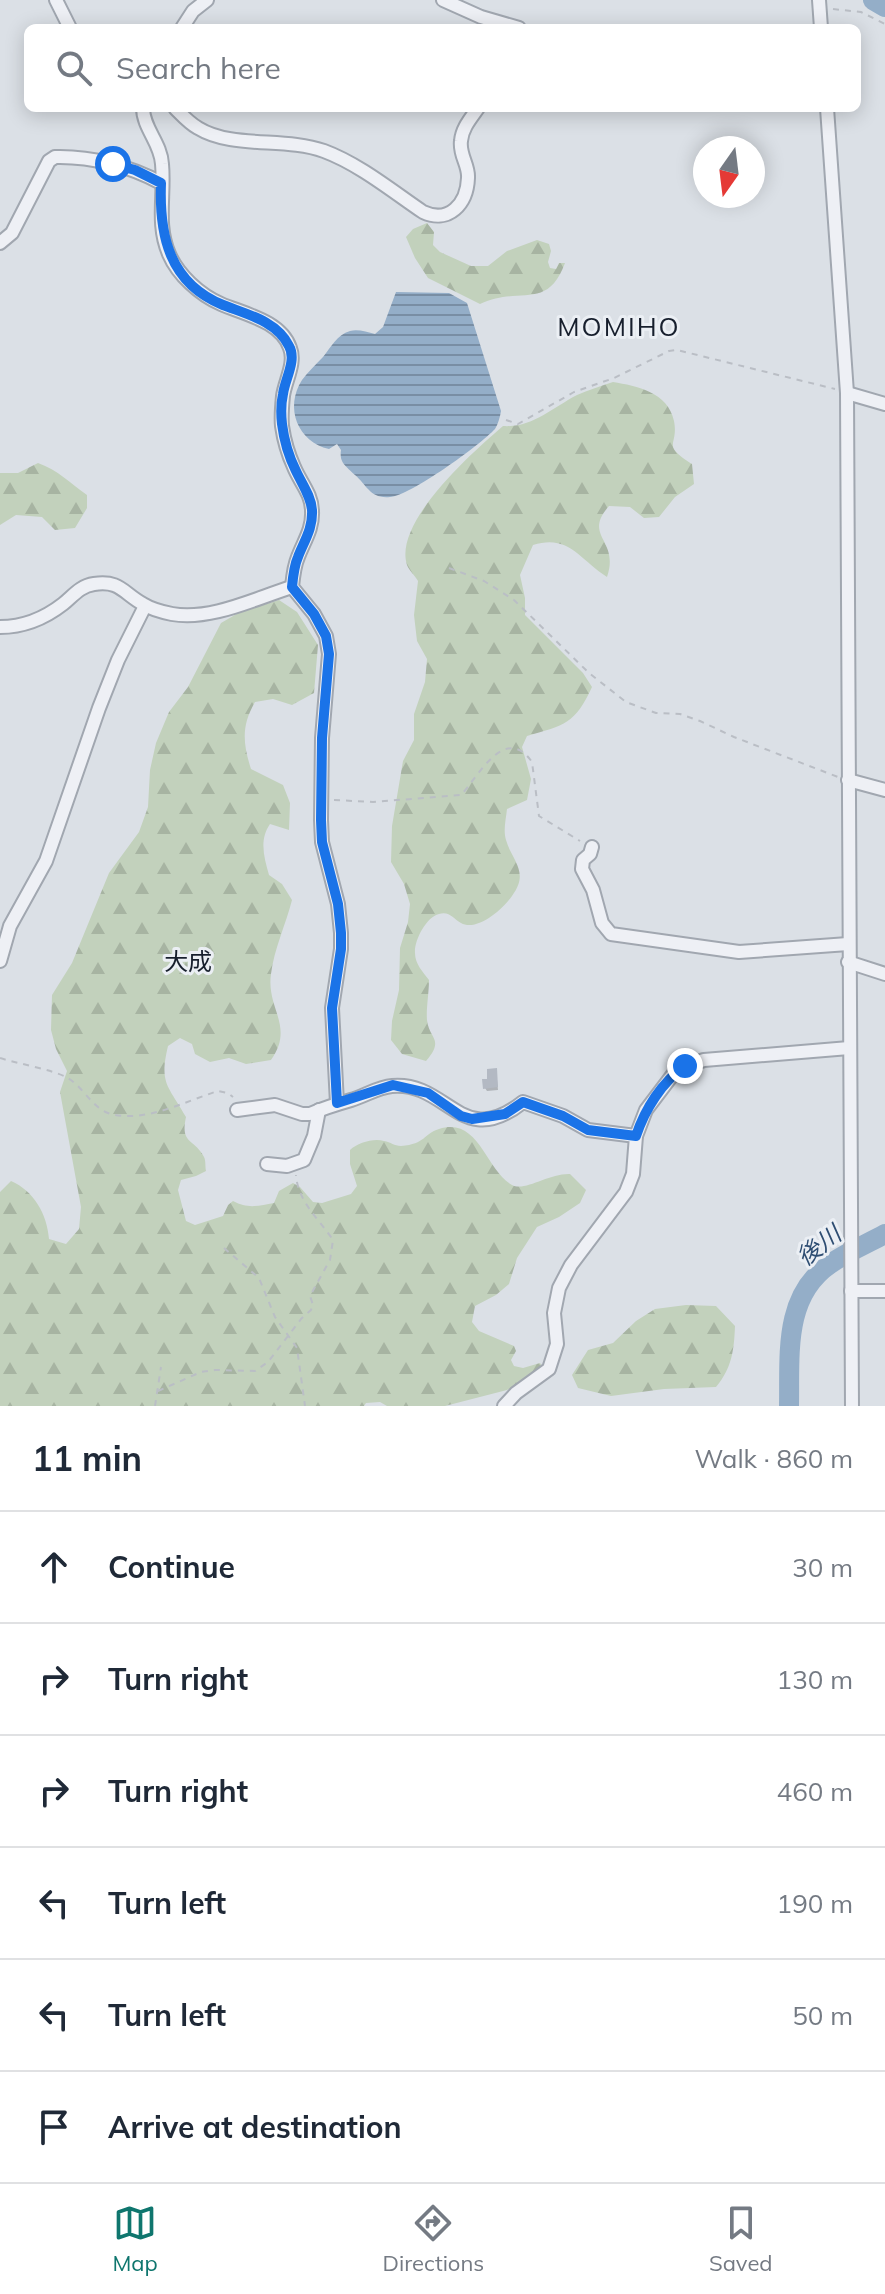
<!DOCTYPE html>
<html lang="en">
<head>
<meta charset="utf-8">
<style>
	:root { --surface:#fff; --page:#f2f2f3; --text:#1f2937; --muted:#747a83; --line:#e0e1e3; --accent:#0f766e }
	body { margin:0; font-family:Mulish,"Noto Sans JP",sans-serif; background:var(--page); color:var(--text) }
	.compass { position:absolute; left:693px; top:136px; width:72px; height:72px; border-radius:50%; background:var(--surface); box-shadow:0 4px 20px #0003; rotate:194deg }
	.stop { position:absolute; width:24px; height:24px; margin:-18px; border:6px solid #1a73e8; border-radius:50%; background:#fff }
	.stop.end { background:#1a73e8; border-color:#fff; box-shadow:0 2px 8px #0008 }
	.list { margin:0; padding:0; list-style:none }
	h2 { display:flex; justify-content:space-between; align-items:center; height:104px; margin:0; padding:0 32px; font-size:34px }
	h2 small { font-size:26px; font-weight:400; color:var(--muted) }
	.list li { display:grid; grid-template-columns:52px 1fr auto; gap:24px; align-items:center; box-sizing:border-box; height:112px; padding:0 32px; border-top:2px solid var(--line) }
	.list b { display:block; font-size:30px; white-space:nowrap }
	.list em { font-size:26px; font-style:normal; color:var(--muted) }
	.icon { flex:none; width:44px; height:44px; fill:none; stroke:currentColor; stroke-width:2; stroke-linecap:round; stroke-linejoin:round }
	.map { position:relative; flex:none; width:885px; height:1406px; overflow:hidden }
	.search { position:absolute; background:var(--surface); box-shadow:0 4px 20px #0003; left:24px; right:24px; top:24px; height:88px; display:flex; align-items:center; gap:20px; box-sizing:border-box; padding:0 28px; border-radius:12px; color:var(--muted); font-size:30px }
	.sheet { height:776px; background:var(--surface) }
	nav { display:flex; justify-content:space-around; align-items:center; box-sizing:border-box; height:112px; border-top:2px solid var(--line); background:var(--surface); font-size:22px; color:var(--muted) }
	nav a { display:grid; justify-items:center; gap:4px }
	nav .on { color:var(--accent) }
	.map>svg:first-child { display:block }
	.forest { fill:url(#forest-firs) }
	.water { fill:url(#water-rules) }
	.shadow { fill:#0003 }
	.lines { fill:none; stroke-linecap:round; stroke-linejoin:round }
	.river { stroke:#94aec8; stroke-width:20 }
	.building { fill:#b3b9c3 }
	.street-casing { stroke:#a1a7b0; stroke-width:16 }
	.path { stroke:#babec5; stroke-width:2; stroke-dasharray:6 6; stroke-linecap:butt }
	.street { stroke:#eef0f5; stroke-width:12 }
	.route { stroke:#1a73e8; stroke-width:10 }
	.labels { text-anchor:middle; stroke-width:6; stroke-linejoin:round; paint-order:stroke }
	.neighbourhood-label { font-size:24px; fill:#171f2d; stroke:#ebeff4 }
	.water-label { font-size:24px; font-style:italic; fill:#2e4d72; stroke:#ebeff4 }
	.quarter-label { font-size:26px; letter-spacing:2px; fill:#171f2d; stroke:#ebeff4 }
</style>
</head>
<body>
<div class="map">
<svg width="885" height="1406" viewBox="0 0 885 1406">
	<defs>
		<pattern id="forest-firs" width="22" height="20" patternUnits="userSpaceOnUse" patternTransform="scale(2)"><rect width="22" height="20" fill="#c2d1bc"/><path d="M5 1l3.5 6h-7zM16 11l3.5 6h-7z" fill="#a7b4a2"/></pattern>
		<pattern id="water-rules" width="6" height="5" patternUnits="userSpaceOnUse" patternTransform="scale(2)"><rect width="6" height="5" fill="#94aec8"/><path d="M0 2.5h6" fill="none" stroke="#798ea4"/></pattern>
	</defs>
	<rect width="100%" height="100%" fill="#dbe0e6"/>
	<g class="forest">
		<path d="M427,223l7,9 -1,13 7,7 31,14h17l19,-15 30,-11 12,4 2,7 -3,11 2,6 6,1 3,-6h6c-18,49 -46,22 -85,41l-52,-26 -13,-20 -9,-21 7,-8z"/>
		<path d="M613,382c24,4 55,10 61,39 5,26 -14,22 18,43l2,20 -19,13 -16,20 -15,1 -14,-11 -21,-1c-27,31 11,33 -2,71 -28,-18 -38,-43 -74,-32l-13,30 5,23v17l58,58 9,14c-17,37 -27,38 -65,49l-5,11 9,32 -4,21 -20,9c-1,10 -4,21 -1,31 6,21 24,32 6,56 -9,13 -35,36 -51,27 -8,-4 -11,-12 -22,-9 -13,3 -25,27 -24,39 0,11 8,19 14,27 0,13 -3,29 -2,40 2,19 18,19 -1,41l-24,-7 -11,-14 1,-19 7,-31 1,-42 8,-26 2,-18 -6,-20 -13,-22 1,-36 11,-65 11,-21v-26l11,-32 2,-23 -10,-18 -3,-26 4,-34c-3,-5 -9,-11 -11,-16 -14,-43 66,-113 96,-139 29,2 49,-18 74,-31 11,-5 24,-9 36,-13z"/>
		<path d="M38,463c20,7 32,20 49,32v13l-12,20 -20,2 -13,-13 -26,-2 -16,10v-52h18z"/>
		<path d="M279,600l18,12 21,33 -4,48 -22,12 -19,-6 -18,3c-14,24 -12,42 -4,67l32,16 7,18 -1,27 -19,-6c-11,16 -6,33 -1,51l13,9 10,16c-6,24 -18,49 -21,74 -5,35 24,52 0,86l-25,4 -17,-6 -19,4 -15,-8 -3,-10 -12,-6 -12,8c-9,38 0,39 18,71 -6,28 8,21 18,40 2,4 1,9 2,14l-10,5 -15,4 -3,10 8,31 9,4 28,-9 5,-11 5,-4c15,8 25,5 41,2l5,-12 14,-8 7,4 13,15 9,1 29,-9 6,-8 -7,-22v-14c8,-7 23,-12 34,-9 7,1 10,5 17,5 25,-2 22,-12 38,-17 40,-13 47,42 73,56 13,7 37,-12 58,-11l16,16 -6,13 -21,14 -22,10 -20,31 -8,26 -13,11 -21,11 -3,16 7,9 35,15 2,5 -5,9 3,6 9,2 17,-5 4,6 -37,21 -62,16h-58l-7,-4 -14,1 -2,3h-364v-214l11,-11c23,10 36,33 38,58l17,5 13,-15 2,-22 -21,-115 7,-21 -11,-22 -5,-19 1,-35 20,-32 37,-90 30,-41 9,-25 2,-37 6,-27 13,-31 19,-25 33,-64 19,-11z"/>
		<path d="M686,1305l30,1 19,20c-1,24 -3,42 -19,61l-52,2 -53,7 -33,-8 -6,-13 16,-25 25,-7 23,-22 19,-12z"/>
	</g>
	<path class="water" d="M396,292l53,1 18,10 34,108c-1,6 -3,13 -6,18 -15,16 -85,67 -105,68 -20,2 -23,-12 -35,-22 -9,-9 -16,-12 -14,-25l-4,-6 -8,5c-31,-7 -45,-41 -27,-69 6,-8 14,-16 21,-23 8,-10 14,-22 27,-26 8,-2 17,1 25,3l8,-7z"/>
	<polygon class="shadow" points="496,1070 498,1090 487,1091 485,1088"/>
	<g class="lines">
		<g class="river">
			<polyline points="873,0 885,7"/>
			<path d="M789,1406c1,-51 -6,-110 41,-142 17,-12 37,-20 55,-30"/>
		</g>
	</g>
	<polygon class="building" points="497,1068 498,1087 483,1089 482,1079 487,1079 487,1069"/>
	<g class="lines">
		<defs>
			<g id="street">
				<polyline points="56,0 70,28"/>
				<polyline points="443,0 481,17 519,28"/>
				<polyline points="819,0 821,28"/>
				<polyline points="182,28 193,11 207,0"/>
				<path d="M143,108c0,20 18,35 19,56 3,31 -6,60 7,90 9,21 31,41 52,50 23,10 60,17 69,44 6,15 -5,33 -7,48 -1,10 -2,20 -1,30 2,14 6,28 12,41 6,15 18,27 18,44 1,18 -8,30 -14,46 -4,9 -5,20 -6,30l22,27 12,22 3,18 -7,84 -1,82 1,22 16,62 3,29v16l-9,59 5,95"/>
				<path d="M175,108c7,7 14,15 23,20 34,21 87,9 126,23 35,13 68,40 99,61 26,12 44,-8 45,-34 1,-13 -9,-23 -7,-37 1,-13 10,-23 17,-33"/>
				<polyline points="827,108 847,393 852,1406"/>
				<path d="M0,243l12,-10 37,-72 6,-4c36,-1 75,9 106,26"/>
				<polyline points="847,393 885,404"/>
				<path d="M0,627c23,0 45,-9 63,-23 10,-8 17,-18 31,-20 26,-4 29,9 49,20 8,5 19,8 29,10 39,7 84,-16 120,-27"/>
				<polyline points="848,780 885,790"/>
				<polyline points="592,847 590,854 583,860 582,869 593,890 602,923 611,934 739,952 848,944"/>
				<polyline points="0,961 10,926 46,861 99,708 118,660 145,606"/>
				<polyline points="848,962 885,974"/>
				<path d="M237,1110l38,-5 27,9h8c14,-6 27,-10 41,-14 14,-4 27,-13 41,-14 56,-5 69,65 131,16l40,14 25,14 48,6"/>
				<polyline points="267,1164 287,1166 304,1160 314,1136 319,1110"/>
				<polyline points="851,1291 885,1291"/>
				<polyline points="504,1406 516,1393 549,1369 557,1344 554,1313 559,1288 571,1265 626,1192 633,1174 636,1136 646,1110 674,1073 685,1066 704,1060 849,1048"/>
			</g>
		</defs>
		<use href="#street" class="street-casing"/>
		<g class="path">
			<polyline points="833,9 861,12 885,24"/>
			<polyline points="506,420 518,424 574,392 614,378 669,351 677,350 835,389"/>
			<polyline points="449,568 484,581 514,600 589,673 626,702 656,713 680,714 700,721 734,737 838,777"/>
			<path d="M334,800l39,2 88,-7c17,-18 44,-72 71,-33l7,54 41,25"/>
			<path d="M0,1058c19,6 50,11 66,19 19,10 26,34 49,38 34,6 71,-14 103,-24l10,2 5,4"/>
			<polyline points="224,1248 259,1278 275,1317 297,1348 305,1406"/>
			<path d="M158,1391l43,-19 14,-2 40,1 13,-9 33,-43 10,-9 2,-5 -3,-9 20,-36 3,-20c-14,-21 -35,-38 -37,-65"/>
			<polyline points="155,1406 161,1367"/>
		</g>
		<use href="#street" class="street"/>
	</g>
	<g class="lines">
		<path class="route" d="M113,164l22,6 26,13c-2,52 8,100 62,122 23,9 54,16 66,41 8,14 -4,33 -6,48 -2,9 -2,21 -1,30 2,16 7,33 14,47 6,13 15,25 16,39 1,19 -8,31 -14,47 -4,9 -5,19 -6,30l22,27 12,22 3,18 -7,84 -1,82 1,22 16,62 3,29v16l-9,59 5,95 56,-18 35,8 33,23 11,3 33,-5 18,-12 40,14 25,14 48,6c9,-27 26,-54 49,-70"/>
	</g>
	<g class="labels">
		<g class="neighbourhood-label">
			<text x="188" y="970">大成</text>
		</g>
		<g class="water-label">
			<text transform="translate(819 1246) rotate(-38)" y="8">後川</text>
		</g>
		<g class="quarter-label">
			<text x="619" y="336">MOMIHO</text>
		</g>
	</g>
</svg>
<svg class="compass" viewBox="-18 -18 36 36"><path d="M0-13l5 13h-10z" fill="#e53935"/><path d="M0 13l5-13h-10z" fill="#747a83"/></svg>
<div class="stop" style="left:113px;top:164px"></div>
<div class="stop end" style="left:685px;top:1066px"></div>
<div class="search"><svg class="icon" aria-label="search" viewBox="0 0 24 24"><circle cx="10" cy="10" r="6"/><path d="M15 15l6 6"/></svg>Search here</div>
</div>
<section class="sheet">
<h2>11 min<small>Walk · 860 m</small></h2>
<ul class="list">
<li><svg class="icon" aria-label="ahead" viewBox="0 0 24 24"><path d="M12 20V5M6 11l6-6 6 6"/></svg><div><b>Continue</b></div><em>30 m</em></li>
<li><svg class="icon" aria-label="right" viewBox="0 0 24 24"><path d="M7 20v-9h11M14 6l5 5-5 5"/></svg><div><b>Turn right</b></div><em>130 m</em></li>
<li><svg class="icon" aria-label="right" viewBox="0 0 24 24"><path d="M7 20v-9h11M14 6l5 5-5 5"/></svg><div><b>Turn right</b></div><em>460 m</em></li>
<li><svg class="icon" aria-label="left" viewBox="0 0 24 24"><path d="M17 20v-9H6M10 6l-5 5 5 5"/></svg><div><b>Turn left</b></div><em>190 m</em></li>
<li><svg class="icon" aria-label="left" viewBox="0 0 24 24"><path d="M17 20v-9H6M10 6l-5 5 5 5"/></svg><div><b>Turn left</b></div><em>50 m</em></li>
<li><svg class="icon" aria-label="arrive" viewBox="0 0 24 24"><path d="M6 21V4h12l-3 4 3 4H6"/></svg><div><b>Arrive at destination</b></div></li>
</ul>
</section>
<nav>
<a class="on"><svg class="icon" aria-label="map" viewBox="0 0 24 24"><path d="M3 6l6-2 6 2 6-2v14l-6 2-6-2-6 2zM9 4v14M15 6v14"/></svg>Map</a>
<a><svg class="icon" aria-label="directions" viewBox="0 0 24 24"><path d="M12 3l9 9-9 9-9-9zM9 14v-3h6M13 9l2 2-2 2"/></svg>Directions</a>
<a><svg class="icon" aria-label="saved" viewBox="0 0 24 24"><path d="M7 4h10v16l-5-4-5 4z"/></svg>Saved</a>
</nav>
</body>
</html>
